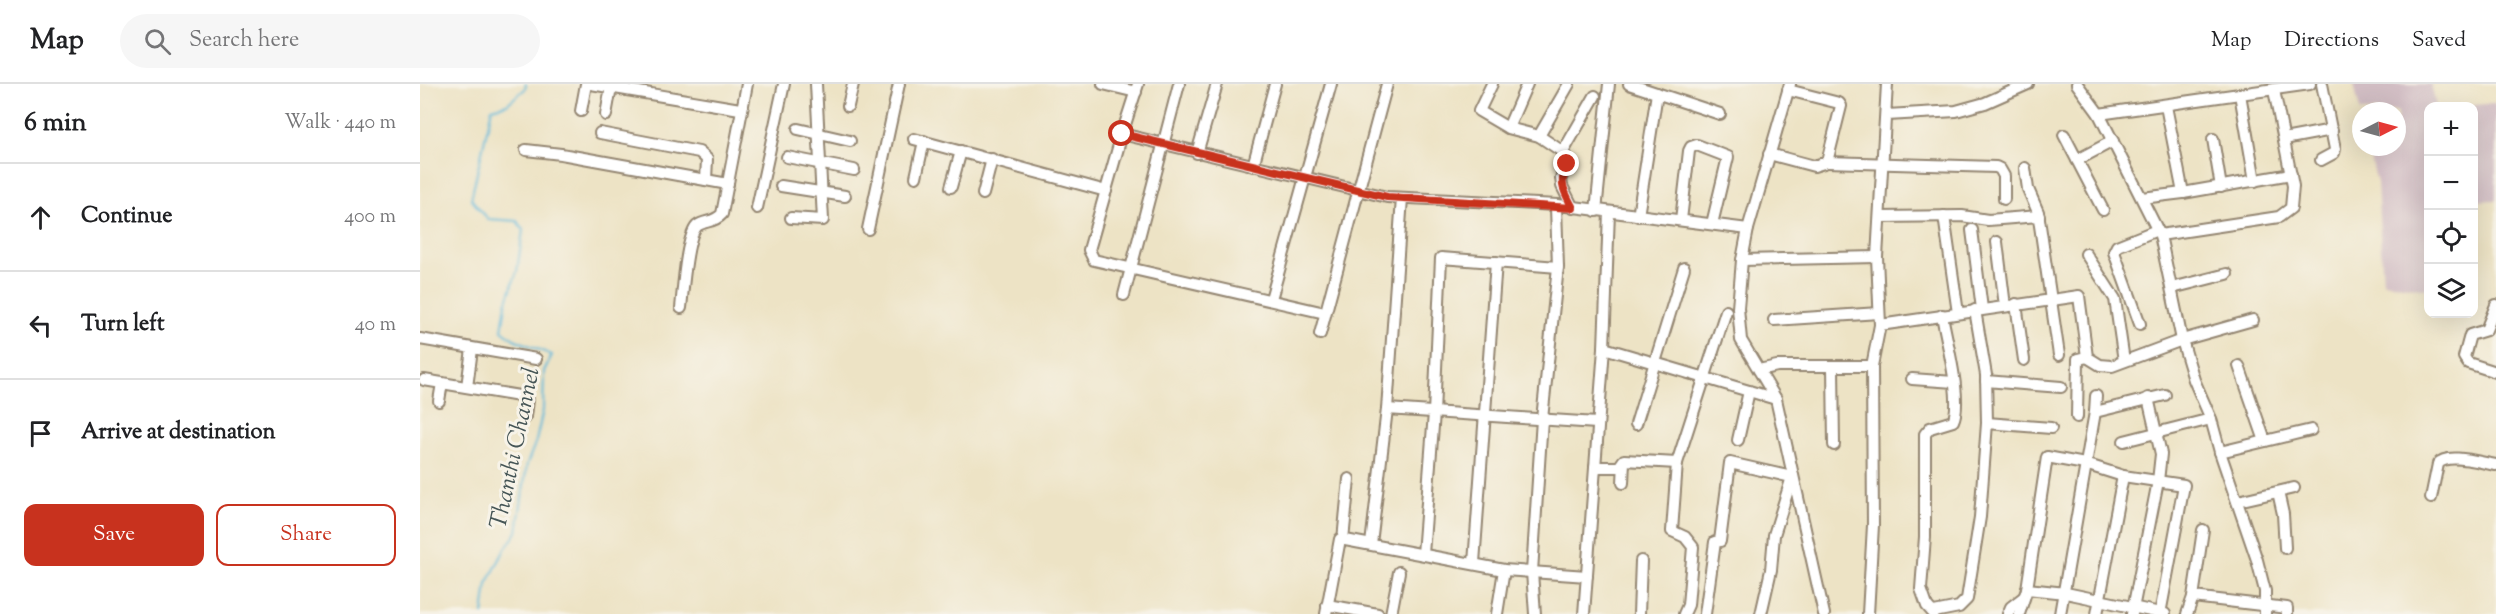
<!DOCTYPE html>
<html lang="en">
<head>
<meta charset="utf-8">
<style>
	:root { --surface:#fff; --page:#f6f6f6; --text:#202124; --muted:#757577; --line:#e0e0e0; --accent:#c8321e }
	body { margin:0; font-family:"Sorts Mill Goudy",serif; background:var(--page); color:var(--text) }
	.controls { position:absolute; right:18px; top:18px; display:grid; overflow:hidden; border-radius:12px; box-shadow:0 6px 24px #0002 }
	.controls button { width:54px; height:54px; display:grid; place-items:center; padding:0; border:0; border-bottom:2px solid var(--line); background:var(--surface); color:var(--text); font:30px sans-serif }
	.compass { position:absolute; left:1932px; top:18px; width:54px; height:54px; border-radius:50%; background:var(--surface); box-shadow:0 6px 24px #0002; rotate:84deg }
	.stop { position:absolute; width:18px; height:18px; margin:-14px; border:4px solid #c8321e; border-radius:50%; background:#fff }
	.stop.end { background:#c8321e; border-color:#fff; box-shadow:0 2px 6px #0008 }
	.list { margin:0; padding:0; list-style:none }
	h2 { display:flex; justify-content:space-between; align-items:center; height:78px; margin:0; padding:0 24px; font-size:26px }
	h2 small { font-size:20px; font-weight:400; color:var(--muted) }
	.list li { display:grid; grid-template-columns:39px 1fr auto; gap:18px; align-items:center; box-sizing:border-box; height:108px; padding:0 24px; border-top:2px solid var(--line) }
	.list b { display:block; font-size:22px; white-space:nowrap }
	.list em { font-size:20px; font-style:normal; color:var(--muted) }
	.actions { display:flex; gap:12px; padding:18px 24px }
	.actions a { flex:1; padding:14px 0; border:2px solid var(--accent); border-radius:12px; text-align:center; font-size:21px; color:var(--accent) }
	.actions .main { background:var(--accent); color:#fff }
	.icon { flex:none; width:33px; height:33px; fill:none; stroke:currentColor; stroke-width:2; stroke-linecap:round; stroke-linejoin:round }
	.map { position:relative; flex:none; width:2076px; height:530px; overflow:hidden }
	header { display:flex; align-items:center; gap:36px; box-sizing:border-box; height:84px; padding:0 30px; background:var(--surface); border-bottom:2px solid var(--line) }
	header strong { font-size:28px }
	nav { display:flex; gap:33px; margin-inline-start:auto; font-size:21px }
	.search { width:420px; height:54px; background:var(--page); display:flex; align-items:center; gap:15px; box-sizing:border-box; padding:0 21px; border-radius:33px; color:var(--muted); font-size:22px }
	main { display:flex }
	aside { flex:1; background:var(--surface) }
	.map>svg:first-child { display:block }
	.industrial { fill:#d2bec4 }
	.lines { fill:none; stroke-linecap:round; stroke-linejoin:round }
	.stream { stroke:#5cb8da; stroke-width:2 }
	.minor-casing { stroke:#948672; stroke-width:14 }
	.minor { stroke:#fff; stroke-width:10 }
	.route { stroke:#c8321e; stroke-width:8 }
	.labels { text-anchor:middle; stroke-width:6; stroke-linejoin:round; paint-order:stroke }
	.water-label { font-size:24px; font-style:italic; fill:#455556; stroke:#f7f3e8 }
</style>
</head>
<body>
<header>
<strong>Map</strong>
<div class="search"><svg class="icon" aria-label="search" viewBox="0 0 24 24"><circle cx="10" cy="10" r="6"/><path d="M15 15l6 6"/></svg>Search here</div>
<nav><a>Map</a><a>Directions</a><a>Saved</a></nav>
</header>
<main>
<aside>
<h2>6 min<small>Walk · 440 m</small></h2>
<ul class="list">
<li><svg class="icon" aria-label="ahead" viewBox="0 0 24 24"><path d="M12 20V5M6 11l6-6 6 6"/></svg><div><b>Continue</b></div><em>400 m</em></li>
<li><svg class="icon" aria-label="left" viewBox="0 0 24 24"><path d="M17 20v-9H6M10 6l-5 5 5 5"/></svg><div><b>Turn left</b></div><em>40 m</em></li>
<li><svg class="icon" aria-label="arrive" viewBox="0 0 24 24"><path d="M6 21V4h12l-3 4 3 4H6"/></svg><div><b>Arrive at destination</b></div></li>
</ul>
<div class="actions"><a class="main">Save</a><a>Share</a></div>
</aside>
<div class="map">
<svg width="2076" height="530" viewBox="0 0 2076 530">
	<rect width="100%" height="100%" fill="#f7f3e8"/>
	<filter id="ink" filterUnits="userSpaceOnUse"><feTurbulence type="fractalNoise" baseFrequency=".0167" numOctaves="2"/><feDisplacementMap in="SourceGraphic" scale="12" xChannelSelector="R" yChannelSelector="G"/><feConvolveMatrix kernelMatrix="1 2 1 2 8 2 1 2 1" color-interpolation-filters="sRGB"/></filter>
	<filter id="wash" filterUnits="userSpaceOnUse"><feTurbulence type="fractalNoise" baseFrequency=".008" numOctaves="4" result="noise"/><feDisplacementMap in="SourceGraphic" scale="24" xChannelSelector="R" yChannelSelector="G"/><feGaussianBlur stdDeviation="1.35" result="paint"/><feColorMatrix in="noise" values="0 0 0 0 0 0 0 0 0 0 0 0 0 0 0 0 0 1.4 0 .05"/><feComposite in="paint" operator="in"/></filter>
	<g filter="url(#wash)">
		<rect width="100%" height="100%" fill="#ede3c5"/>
		<g class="industrial">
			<polygon points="1934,0 2011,0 2016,22 2008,22 2008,205 1963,198 1957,99 1948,63 1977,63 1977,27 1941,27 1941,31"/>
			<polygon points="2076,19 2076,116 2054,117 2054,22 2046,22"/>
		</g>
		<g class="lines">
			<polyline class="stream" points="63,530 67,500 85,465 97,448 107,380 116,357 123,326 124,287 132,271 94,255 82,246 86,220 97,187 103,146 97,137 68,135 51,115 72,24 87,20 105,5 106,0"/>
		</g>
	</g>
	<g filter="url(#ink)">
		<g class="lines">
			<defs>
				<g id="minor">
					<polyline points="171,0 320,25"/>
					<polyline points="683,0 716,8"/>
					<polyline points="718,0 702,50 967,113 1138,121 1328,145"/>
					<polyline points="1072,0 1059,27 1088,44 1119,52 1143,68 1147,73 1147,80 1141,94 1142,102 1153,124"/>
					<polyline points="1209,0 1300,30"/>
					<polyline points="1370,0 1328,145 1322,176 1318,224 1321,256 1356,315 1404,530"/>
					<polyline points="1657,0 1679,30 1740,151 1762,256 1774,296 1791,335 1800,368 1837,476 1845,507 1845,530"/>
					<polyline points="1820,10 1835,97"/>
					<polyline points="428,22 433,0"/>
					<polyline points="1746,22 1763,109"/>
					<polyline points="161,27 166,0"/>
					<polyline points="1679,30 1890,0"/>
					<polyline points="186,31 191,3"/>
					<polyline points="1467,31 1536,27 1565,19 1608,0"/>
					<polyline points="1088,44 1107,0"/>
					<polyline points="378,45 430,57"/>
					<polyline points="180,49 279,68 287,75 286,96"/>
					<polyline points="702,50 669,166 674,176 905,229"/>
					<polyline points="1644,51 1683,126"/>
					<polyline points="1119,52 1149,0"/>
					<polyline points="494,55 686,107"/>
					<polyline points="1793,55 1801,103"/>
					<polyline points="1864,55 1912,46"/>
					<polyline points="106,66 141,70 308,100"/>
					<polyline points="1143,68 1175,12"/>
					<polyline points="777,69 797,0"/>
					<polyline points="1349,70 1394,82 1407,78 1421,22 1419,19 1368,6"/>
					<polyline points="367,73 434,86"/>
					<polyline points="1657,76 1693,57"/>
					<polyline points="1901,76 1914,69 1915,65 1902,0"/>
					<polyline points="1407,78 1576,83 1580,85 1584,92 1584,115"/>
					<polyline points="833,82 855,0"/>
					<polyline points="1605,84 1608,105 1618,128 1639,271"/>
					<polyline points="496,93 504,57"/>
					<polyline points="361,102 425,112"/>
					<polyline points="531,103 541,67"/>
					<polyline points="563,110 572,75"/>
					<polyline points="1722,114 1763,109 1871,90"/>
					<polyline points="337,124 364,0"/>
					<polyline points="1176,127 1189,0"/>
					<polyline points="1218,132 1237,9"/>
					<polyline points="1524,132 1538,229"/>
					<polyline points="1460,133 1542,132 1568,136 1619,132"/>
					<polyline points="371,134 403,136 396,0"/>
					<polyline points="1261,136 1269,67 1271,63 1277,61 1308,73 1292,140"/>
					<polyline points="448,145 479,0"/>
					<polyline points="1552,146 1562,225"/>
					<polyline points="1740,151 1859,133 1871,124 1873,102 1854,6"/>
					<polyline points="1577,158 1585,222"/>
					<polyline points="1666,170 1695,215 1704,277"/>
					<polyline points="1322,176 1457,173"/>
					<polyline points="1752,204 1807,190"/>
					<polyline points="704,211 759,0"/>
					<polyline points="851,215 911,0"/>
					<polyline points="1596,220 1604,276"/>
					<polyline points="2076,221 2066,246 2050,251 2044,273 2048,279 2076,288"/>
					<path d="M261,224c2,-17 5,-71 16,-82 8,-6 17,-3 25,-12l25,-130"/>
					<polyline points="1354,236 1459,229"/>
					<polyline points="1720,240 1694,168 1697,162 1737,146"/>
					<polyline points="1460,241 1659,212 1667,273 1658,275 1657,333"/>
					<polyline points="900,250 967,0"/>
					<polyline points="0,255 116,275"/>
					<polyline points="1184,264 1356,315"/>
					<polyline points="1667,273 1680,281 1692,282 1762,256 1833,236"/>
					<polyline points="1413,282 1414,361"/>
					<polyline points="1819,282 1845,357"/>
					<polyline points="1339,286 1357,282 1452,282"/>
					<polyline points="1492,295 1534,298"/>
					<polyline points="4,296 105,313 107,316 105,333"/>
					<polyline points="1566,297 1641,303"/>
					<polyline points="47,303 52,265"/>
					<polyline points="19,317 22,299"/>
					<polyline points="967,325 982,114"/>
					<polyline points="1675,328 1745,311"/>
					<polyline points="1567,339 1631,344"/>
					<polyline points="1216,340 1264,184"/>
					<polyline points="1318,356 1329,307"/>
					<polyline points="1704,357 1791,335"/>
					<polyline points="1800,368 1891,346"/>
					<polyline points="1175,383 1199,383 1204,376 1257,379"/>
					<polyline points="1203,399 1204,377"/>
					<polyline points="1858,408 1863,430 1865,464"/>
					<path d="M2011,414l7,-34c9,-12 44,-1 58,1"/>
					<polyline points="1818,417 1874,404"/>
					<polyline points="923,456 929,395"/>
					<polyline points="951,460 967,325 1177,339"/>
					<polyline points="1003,470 1014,329 1021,174 1138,183"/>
					<polyline points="1054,479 1076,178"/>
					<polyline points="1607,505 1646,509 1745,530"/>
					<polyline points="1773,513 1867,524 1867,530"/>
					<polyline points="907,521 958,530"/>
					<polyline points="1514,528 1539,523 1547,515 1560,433 1567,339 1566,291 1555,226"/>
					<polyline points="906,530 920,455 1084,486 1167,492"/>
					<polyline points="971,530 979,488"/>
					<polyline points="1077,530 1084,486"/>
					<polyline points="1115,530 1112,488 1122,335 1138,183 1136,123"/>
					<polyline points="1164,530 1184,264 1189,128"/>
					<polyline points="1219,530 1221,477"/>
					<polyline points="1264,530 1268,521 1273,463 1265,453 1252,447 1257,379 1306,227"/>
					<polyline points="1285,530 1295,458 1300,457 1310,379 1372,393"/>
					<polyline points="1341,530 1351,486 1354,451 1372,393"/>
					<polyline points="1448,530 1453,441 1452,282 1460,241 1457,173 1467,0"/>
					<path d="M1514,530l-7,-8 -6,-17 4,-52v-103l5,-6 23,-7c10,-20 -7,-82 -11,-106"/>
					<polyline points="1588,530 1591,523 1604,513"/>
					<polyline points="1599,530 1607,505 1627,373 1665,380 1703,392 1764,401 1740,530"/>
					<polyline points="1640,530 1675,328 1676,312"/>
					<polyline points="1677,530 1703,392"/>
					<polyline points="1712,530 1738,397 1741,370 1728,314"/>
					<polyline points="1767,530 1773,513 1783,446"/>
				</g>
			</defs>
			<use href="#minor" class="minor-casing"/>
			<use href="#minor" class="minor"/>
		</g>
	</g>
	<g class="lines" filter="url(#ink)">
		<path class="route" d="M702,50l265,63 186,11c-10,-19 -14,-23 -6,-44"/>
	</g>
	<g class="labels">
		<g class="water-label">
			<text transform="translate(94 364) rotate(-78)" y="8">Thanthi Channel</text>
		</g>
	</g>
</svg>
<div class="controls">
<button>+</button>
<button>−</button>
<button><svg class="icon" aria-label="locate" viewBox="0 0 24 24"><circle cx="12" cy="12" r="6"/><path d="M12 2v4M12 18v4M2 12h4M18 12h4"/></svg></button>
<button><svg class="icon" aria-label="layers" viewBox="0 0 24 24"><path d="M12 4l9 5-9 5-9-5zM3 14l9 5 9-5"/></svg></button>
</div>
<svg class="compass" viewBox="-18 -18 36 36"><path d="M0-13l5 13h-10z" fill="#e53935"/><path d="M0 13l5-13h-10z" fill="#757577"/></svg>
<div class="stop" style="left:702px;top:50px"></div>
<div class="stop end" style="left:1147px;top:80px"></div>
</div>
</main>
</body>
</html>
